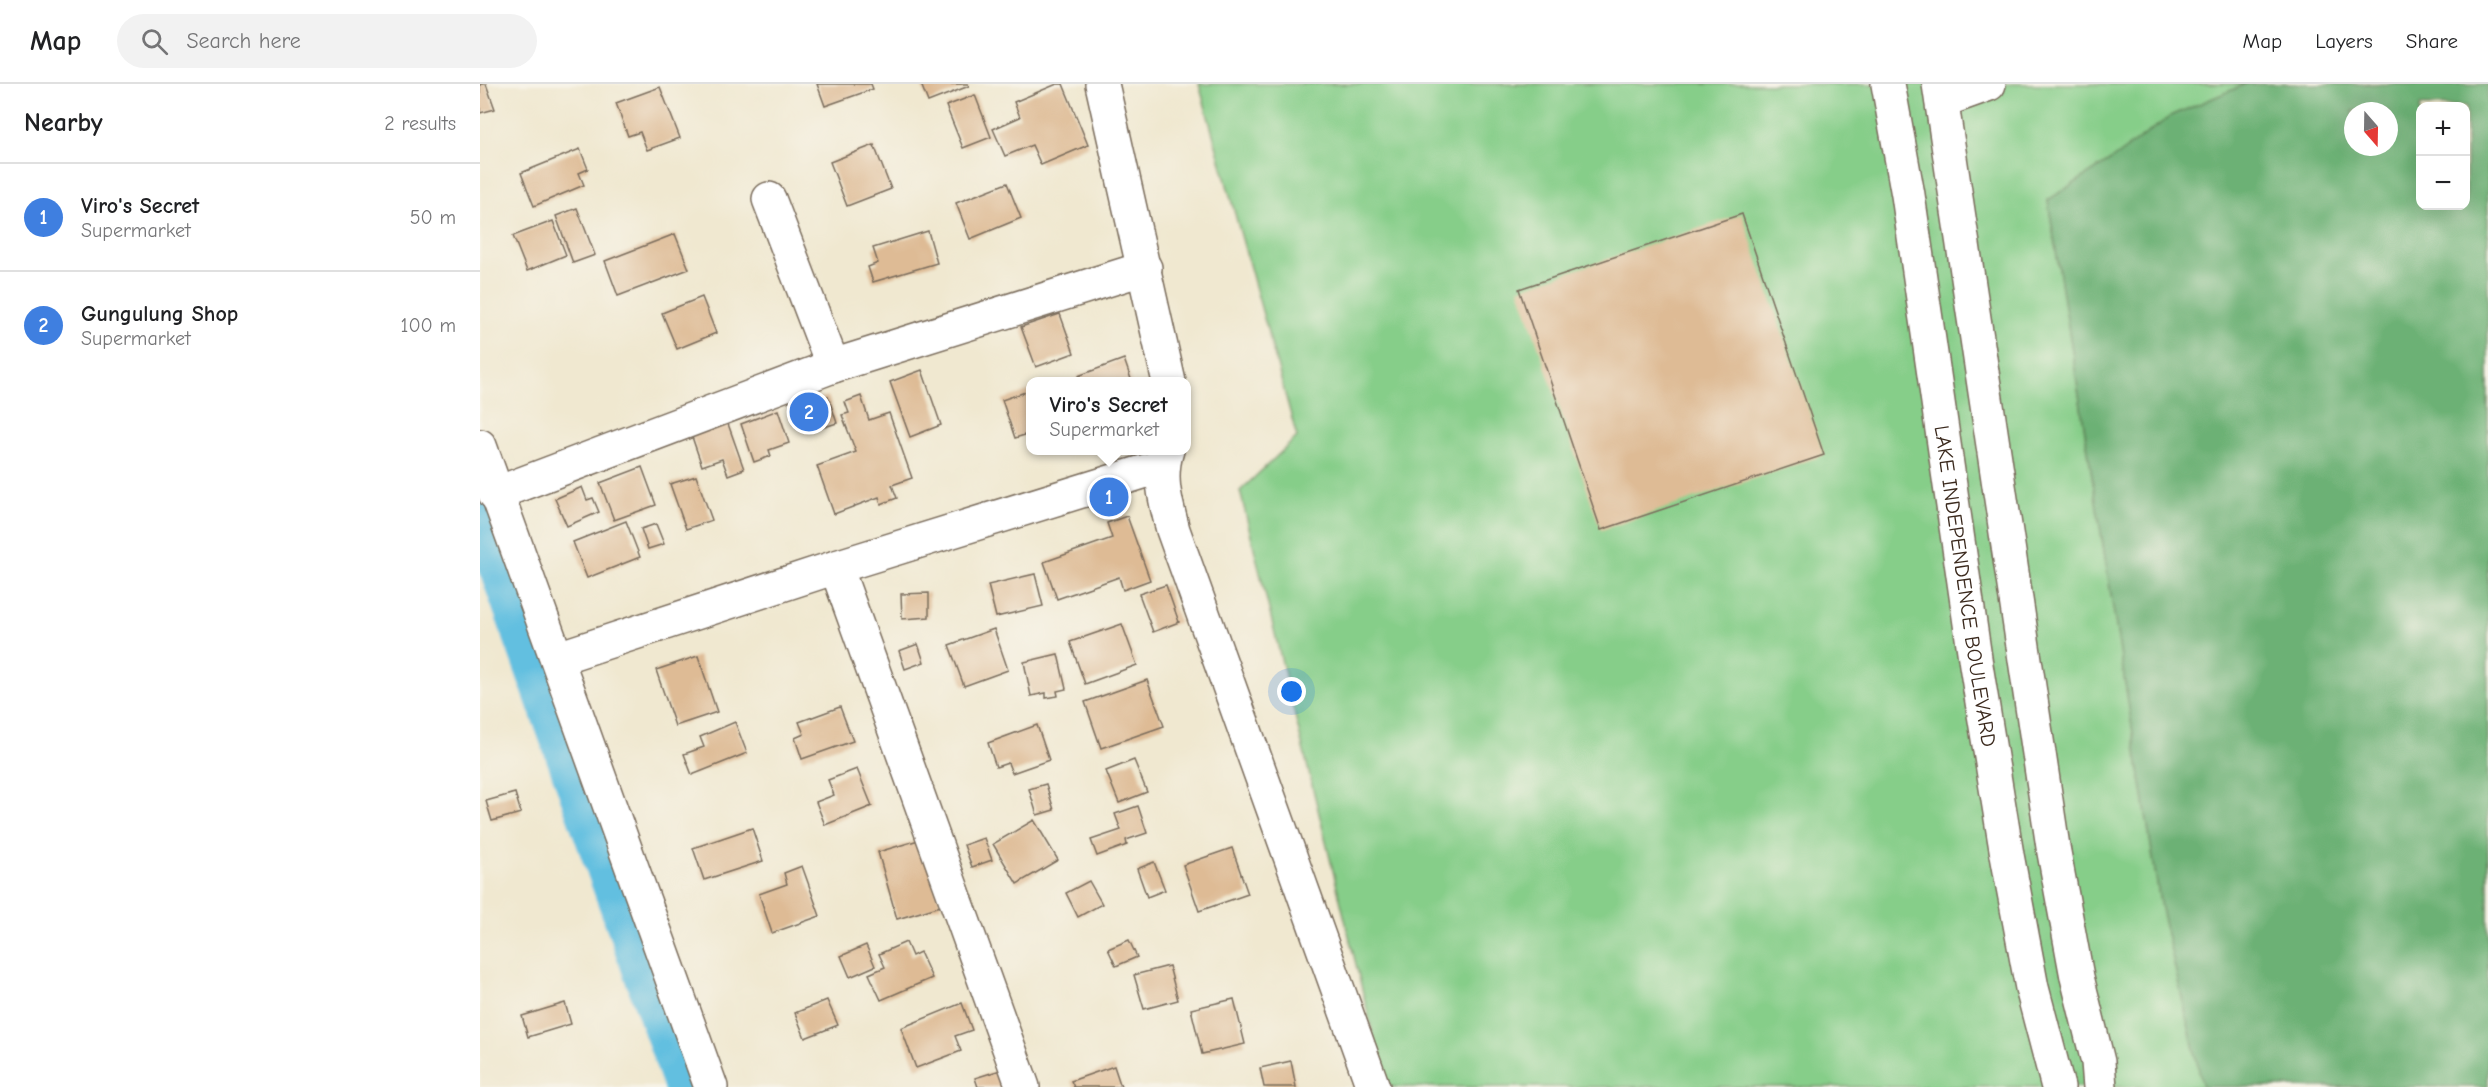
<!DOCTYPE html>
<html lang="en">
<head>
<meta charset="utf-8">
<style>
	:root { --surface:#fff; --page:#f2f2f2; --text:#202124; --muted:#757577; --line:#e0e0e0; --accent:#c8321e }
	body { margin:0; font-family:"Comic Neue",sans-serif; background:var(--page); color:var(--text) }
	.controls { position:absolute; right:18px; top:18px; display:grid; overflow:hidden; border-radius:12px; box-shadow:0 6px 24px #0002 }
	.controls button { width:54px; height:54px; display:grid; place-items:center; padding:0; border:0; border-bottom:2px solid var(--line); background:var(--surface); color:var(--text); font:30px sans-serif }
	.compass { position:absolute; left:1864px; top:18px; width:54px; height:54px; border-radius:50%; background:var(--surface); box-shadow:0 6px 24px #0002; rotate:160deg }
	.you { position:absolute; left:812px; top:608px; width:21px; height:21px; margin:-15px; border:4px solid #fff; border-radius:50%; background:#1a73e8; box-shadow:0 0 0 9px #1a73e833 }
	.badge { display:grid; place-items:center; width:39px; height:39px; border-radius:50%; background:var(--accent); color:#fff; font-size:20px; font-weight:700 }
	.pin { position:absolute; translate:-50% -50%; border:3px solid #fff; box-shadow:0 2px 6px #0006 }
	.popup { position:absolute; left:546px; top:293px; width:165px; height:78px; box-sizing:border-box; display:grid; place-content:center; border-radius:12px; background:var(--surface); filter:drop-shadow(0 2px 4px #0005); font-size:20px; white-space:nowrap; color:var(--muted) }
	.popup b { font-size:22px; color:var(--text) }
	.popup::after { content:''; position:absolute; left:50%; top:100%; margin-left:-12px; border:12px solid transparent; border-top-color:var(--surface) }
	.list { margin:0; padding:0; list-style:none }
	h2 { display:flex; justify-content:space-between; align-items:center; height:78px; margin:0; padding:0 24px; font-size:26px }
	h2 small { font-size:20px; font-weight:400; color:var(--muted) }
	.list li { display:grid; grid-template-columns:39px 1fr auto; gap:18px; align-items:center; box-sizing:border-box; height:108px; padding:0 24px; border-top:2px solid var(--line) }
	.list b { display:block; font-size:22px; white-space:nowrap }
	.list p { margin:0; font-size:20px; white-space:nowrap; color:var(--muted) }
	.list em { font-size:20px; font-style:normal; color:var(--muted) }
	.icon { flex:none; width:33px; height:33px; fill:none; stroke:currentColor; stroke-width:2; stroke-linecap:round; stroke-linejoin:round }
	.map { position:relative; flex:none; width:2008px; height:1003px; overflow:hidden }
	header { display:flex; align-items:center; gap:36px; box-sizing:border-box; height:84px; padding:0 30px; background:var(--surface); border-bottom:2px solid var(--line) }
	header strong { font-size:28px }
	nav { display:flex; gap:33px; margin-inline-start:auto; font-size:21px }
	.search { width:420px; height:54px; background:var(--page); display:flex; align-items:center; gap:15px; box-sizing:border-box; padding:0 21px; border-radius:33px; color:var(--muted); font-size:22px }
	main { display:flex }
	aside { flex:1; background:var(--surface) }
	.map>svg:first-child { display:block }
	.green { fill:#86ce89; stroke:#607c54; stroke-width:1.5 }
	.forest { fill:#6cb175; stroke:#546e4a; stroke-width:1.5; fill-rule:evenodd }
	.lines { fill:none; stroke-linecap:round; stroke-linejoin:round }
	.canal { stroke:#62bfe0; stroke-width:38 }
	.building { fill:#debb95 }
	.street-casing { stroke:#7a6c5c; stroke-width:36 }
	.highway-casing { stroke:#7a6c5c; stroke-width:36 }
	.street { stroke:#fff; stroke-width:33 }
	.highway { stroke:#fff; stroke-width:33 }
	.labels { text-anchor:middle; stroke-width:4.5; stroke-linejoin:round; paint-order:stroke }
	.street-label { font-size:21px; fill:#3b2a1e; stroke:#f7f3e8 }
</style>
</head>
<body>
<header>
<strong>Map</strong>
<div class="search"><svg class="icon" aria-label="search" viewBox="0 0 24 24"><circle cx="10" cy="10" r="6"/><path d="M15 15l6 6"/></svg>Search here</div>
<nav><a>Map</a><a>Layers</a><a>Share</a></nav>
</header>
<main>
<aside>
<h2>Nearby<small>2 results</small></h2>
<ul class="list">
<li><span class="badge" style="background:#3f7fe0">1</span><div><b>Viro's Secret</b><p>Supermarket</p></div><em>50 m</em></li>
<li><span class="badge" style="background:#3f7fe0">2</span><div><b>Gungulung Shop</b><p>Supermarket</p></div><em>100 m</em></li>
</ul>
</aside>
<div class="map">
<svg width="2008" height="1003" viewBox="0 0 2008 1003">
	<rect width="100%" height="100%" fill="#f7f3e8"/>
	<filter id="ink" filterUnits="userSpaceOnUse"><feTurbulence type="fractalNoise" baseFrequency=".0167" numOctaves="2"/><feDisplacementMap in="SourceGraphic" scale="12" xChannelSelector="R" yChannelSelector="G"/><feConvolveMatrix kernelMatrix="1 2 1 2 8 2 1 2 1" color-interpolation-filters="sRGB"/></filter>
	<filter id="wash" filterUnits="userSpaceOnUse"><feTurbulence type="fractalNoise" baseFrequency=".008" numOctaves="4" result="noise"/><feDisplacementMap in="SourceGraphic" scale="24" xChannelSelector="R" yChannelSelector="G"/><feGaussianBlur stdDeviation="1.35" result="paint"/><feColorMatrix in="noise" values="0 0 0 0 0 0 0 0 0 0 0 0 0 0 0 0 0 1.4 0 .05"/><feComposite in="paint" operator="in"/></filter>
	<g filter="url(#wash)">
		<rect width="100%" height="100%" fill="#f0e8d0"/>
		<polygon class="green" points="719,0 1766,0 1691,32 1631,76 1568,116 1681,824 1723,1003 906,1003 760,407 817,353"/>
		<path class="forest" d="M1766,0h242v1003h-285l-42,-179 -113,-708 63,-40 60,-44zM1940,22h46v100h-46zM1873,27h36v36h-36z"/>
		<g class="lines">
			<polyline class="canal" points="0,434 203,1003"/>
		</g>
		<g id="blocks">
			<g class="building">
				<polygon points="0,0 6,0 15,25 0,29"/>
				<polygon points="337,0 391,0 393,5 345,22"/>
				<polygon points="441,0 488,0 489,2 448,18"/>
				<polygon points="577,0 583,0 608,61 561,81 552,61 525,72 513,45 540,33 534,18"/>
				<polygon points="180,3 200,54 167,66 160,48 148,52 136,19"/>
				<polygon points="495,11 511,53 483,64 466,22"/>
				<polygon points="394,61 411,105 367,122 350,78"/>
				<polygon points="100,65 108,85 99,89 104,101 54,122 41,89"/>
				<polygon points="527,99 541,134 490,155 476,119"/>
				<polygon points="97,124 115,171 93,179 76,132"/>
				<polygon points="1262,130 1344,371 1121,446 1039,205"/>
				<polygon points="73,137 86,171 47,187 33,152"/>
				<polygon points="448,147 457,179 393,198 388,183 398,179 393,164"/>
				<polygon points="195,150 209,185 138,212 125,177"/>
				<polygon points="222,213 236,249 197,265 182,229"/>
				<polygon points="580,230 594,269 556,283 541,243"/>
				<polygon points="644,275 652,298 599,298 598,292"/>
				<polygon points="442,286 461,341 430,353 410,298"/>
				<polygon points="551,306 551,349 535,354 522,316"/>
				<polygon points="348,312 357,339 335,346 325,320"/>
				<polygon points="381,312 389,336 409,329 432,394 412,401 417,414 401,420 399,413 354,430 337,382 376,368 362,331 369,329 365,318"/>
				<polygon points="298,326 309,359 289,366 291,372 274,378 261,340"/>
				<polygon points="247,337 264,385 248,391 242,375 222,382 211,350"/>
				<polygon points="162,383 176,421 134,436 120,399"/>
				<polygon points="216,392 232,436 206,445 190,400"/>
				<polygon points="102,403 107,416 113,414 119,428 87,442 75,415"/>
				<polygon points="647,432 670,496 643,506 639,493 577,515 564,478 632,454 627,439"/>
				<polygon points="146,437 160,473 107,494 93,458"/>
				<polygon points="176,440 184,460 168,465 161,445"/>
				<polygon points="555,490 563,522 516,533 508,501"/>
				<polygon points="686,501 699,538 673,548 659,510"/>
				<polygon points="449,509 449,533 422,535 421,510"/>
				<polygon points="642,540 657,581 605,600 590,558"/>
				<polygon points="514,545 528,586 484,602 469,561"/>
				<polygon points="438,560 444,578 425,585 419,567"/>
				<polygon points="578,570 586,605 577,607 578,612 566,614 566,609 551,612 544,578"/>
				<polygon points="218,572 237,628 195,642 176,586"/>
				<polygon points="667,596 684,642 621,664 605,618"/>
				<polygon points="360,623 373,657 322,675 315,654 324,650 319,638"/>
				<polygon points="255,638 267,669 212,691 204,670 224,663 220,653"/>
				<polygon points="557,641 569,676 532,689 528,679 516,683 508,659"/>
				<polygon points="654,676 667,708 639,719 626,687"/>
				<polygon points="377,685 392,722 345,741 336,718 354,711 348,696"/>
				<polygon points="566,700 574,726 557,731 549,705"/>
				<polygon points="35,709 41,729 12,737 6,717"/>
				<polygon points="658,722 667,749 646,756 647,761 617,772 611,756 641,746 635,730"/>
				<polygon points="554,736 578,776 537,800 513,760"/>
				<polygon points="272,744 283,777 224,796 213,764"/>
				<polygon points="504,754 512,776 492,783 484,761"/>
				<polygon points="442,755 461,822 417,835 398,768"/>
				<polygon points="752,764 768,810 719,827 703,781"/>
				<polygon points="674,778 685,806 667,813 657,785"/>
				<polygon points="322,782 340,832 292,849 279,810 307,800 304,789"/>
				<polygon points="609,797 622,820 598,833 586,809"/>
				<polygon points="649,856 657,873 636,882 628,865"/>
				<polygon points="426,858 432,872 440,868 452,894 401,916 389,890 405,883 399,870"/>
				<polygon points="386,861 395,882 370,893 361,872"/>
				<polygon points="689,882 698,916 664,925 654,891"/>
				<polygon points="754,915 765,960 722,970 711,925"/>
				<polygon points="347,916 358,941 325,954 315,929"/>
				<polygon points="85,919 91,940 48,953 42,932"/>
				<polygon points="482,919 492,946 475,952 481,967 436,984 421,944"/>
				<polygon points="811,977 816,1003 784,1003 780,984"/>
				<polygon points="634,982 641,1003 594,1003 591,997"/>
				<polygon points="527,984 533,1003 498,1003 495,994"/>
			</g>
		</g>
	</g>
	<g filter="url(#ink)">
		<use href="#blocks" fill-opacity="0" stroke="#7a6c5c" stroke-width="1.5"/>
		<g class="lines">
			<defs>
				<g id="street">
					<polyline points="622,0 689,298"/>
					<polyline points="1462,17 1509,0"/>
					<polyline points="289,115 353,282"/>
					<polyline points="0,362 231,1003"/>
					<path d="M687,366c-9,28 -1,53 6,80l200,557"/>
					<polyline points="15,410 353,282 665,184"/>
					<polyline points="356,483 543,1003"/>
					<polyline points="78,574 356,483 682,382"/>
				</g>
				<g id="highway">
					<path id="s1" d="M1408,0l20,111 68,470 31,190 25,133 26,99"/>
					<polyline points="1459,0 1573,763 1597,893 1618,978 1620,1003"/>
				</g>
			</defs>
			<use href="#street" class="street-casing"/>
			<use href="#highway" class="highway-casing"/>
			<use href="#street" class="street"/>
			<use href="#highway" class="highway"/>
		</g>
	</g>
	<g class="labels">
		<g class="street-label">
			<text dy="7" stroke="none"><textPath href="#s1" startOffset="508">LAKE INDEPENDENCE BOULEVARD</textPath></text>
		</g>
	</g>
</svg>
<div class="controls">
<button>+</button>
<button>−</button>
</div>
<svg class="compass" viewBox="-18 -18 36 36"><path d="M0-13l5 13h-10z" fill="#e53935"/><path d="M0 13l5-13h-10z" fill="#757577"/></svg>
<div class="you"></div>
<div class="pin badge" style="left:629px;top:413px;background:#3f7fe0">1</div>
<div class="popup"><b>Viro's Secret</b>Supermarket</div>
<div class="pin badge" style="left:329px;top:328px;background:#3f7fe0">2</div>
</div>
</main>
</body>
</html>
